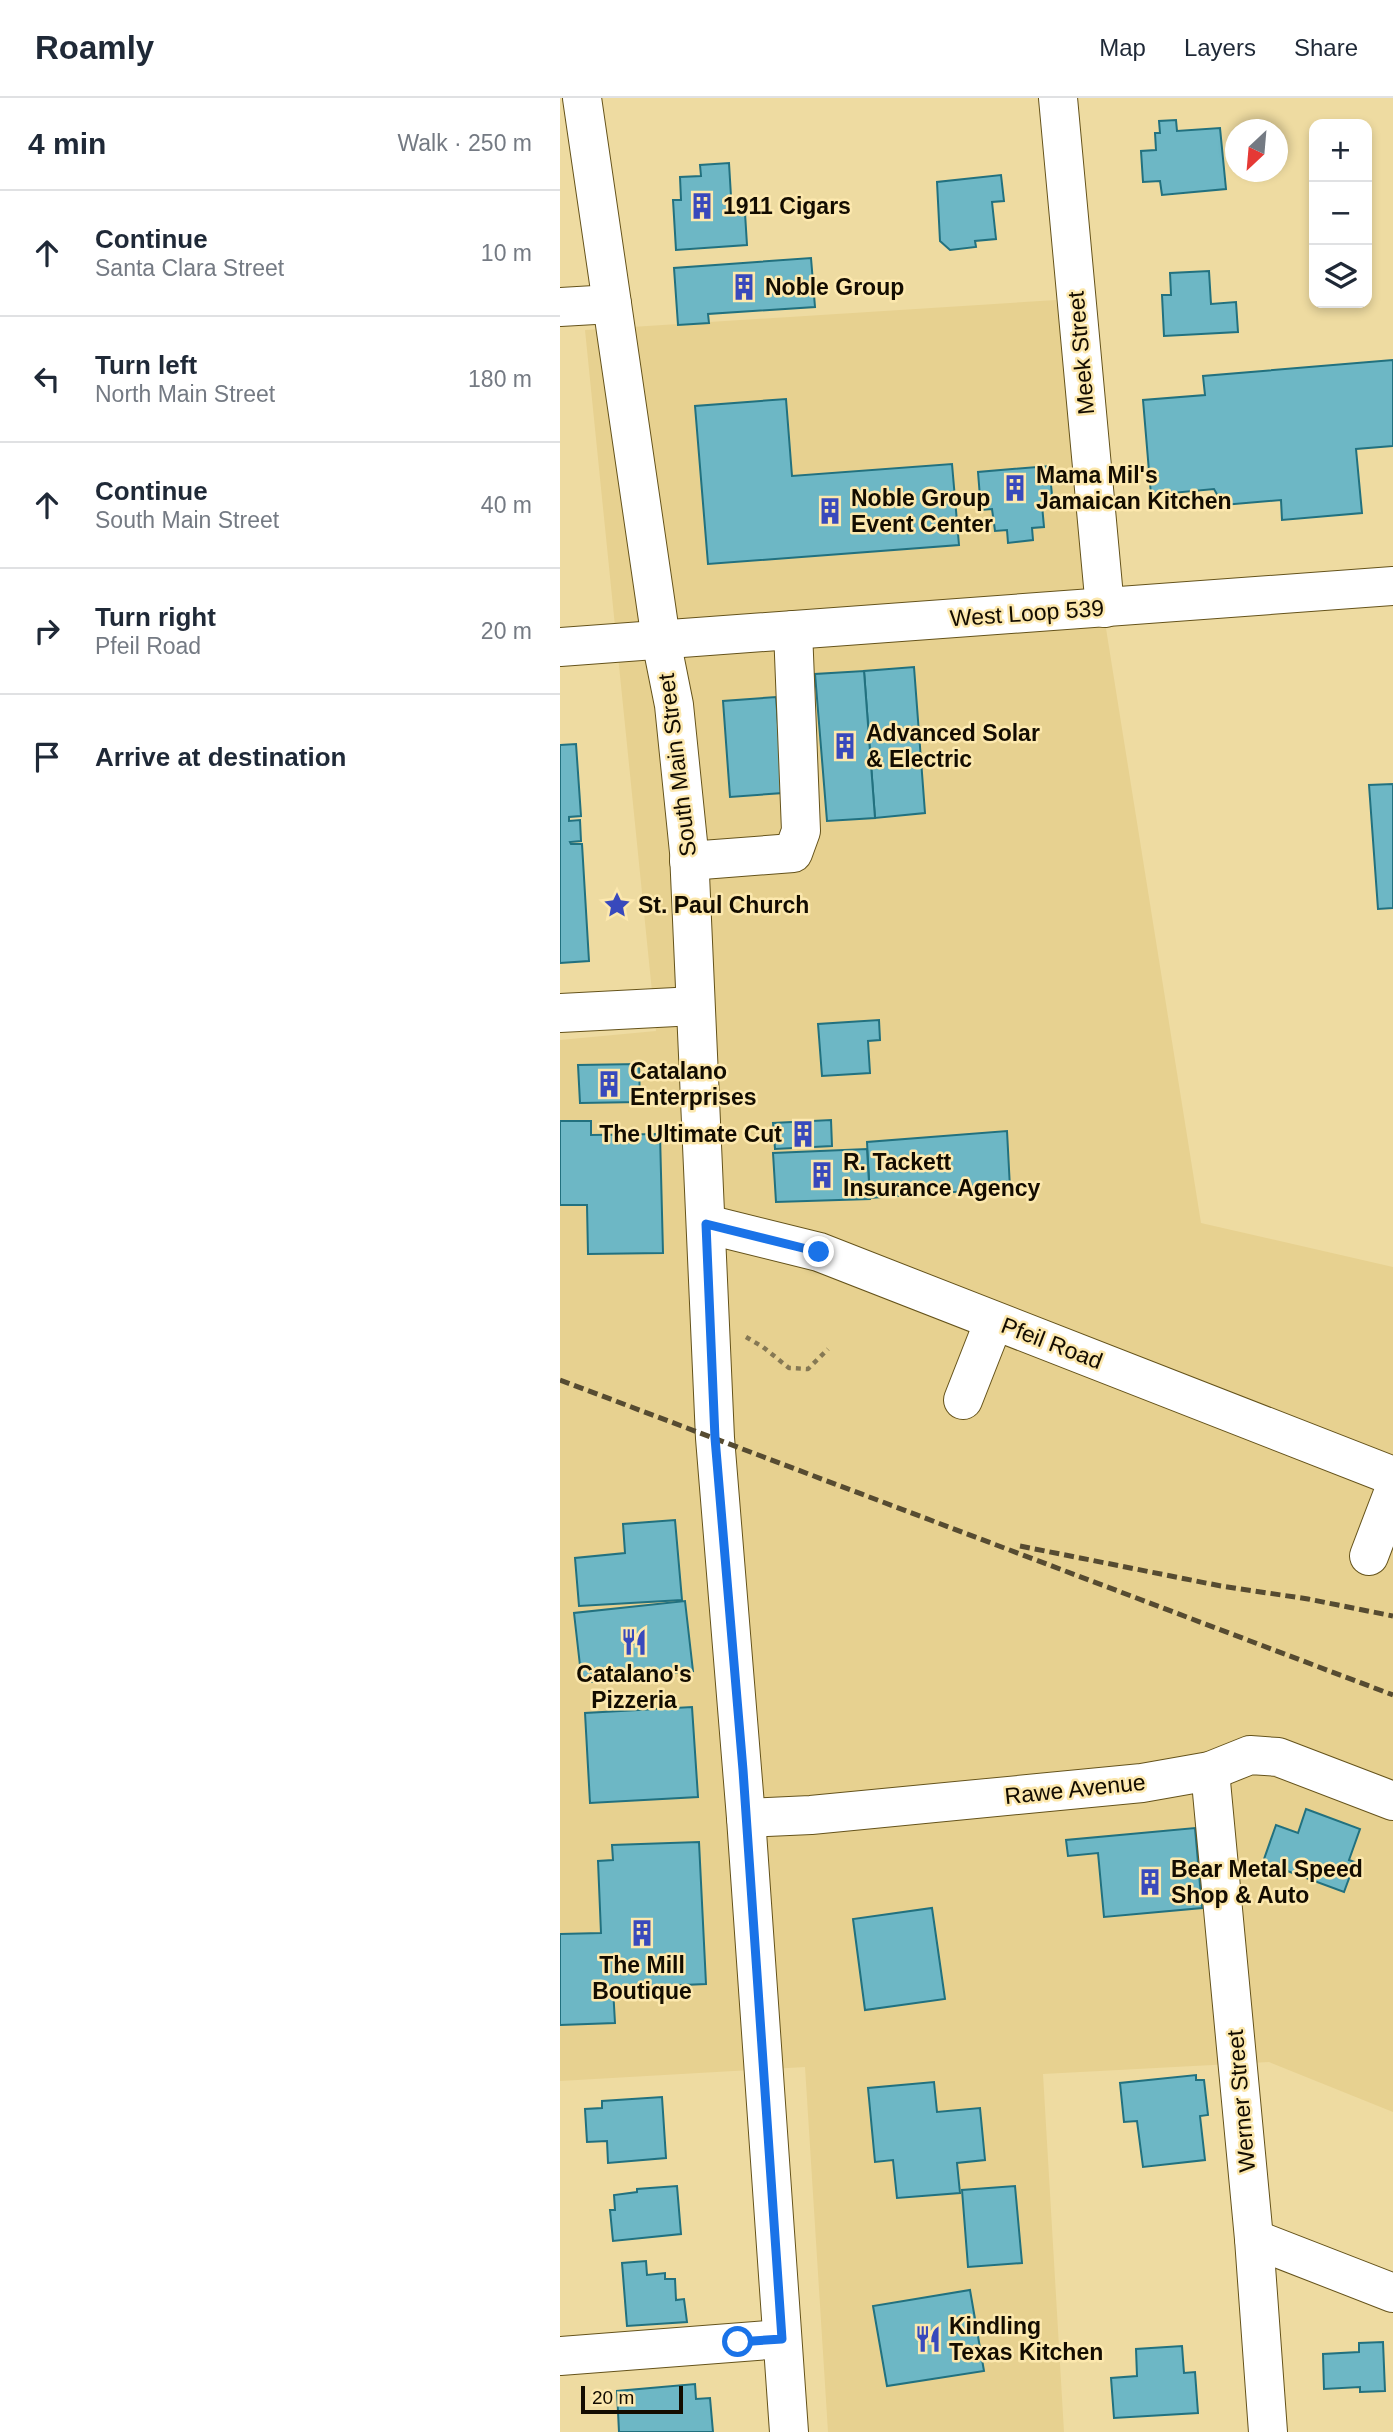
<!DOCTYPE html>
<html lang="en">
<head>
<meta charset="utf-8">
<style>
	:root { --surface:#fff; --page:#f6f6f7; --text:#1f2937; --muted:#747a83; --line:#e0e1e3 }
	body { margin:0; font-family:Helvetica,sans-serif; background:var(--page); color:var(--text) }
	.controls { position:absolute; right:21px; top:21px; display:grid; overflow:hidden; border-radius:14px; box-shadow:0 4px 10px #0003 }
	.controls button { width:63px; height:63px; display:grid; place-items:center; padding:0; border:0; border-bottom:2px solid var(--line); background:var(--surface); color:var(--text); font:35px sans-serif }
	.compass { position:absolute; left:665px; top:21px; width:63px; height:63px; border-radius:50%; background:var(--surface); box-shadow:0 4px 10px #0003; rotate:206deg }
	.scale { position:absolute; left:21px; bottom:18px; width:102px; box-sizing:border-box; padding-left:7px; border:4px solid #130c00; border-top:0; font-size:19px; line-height:24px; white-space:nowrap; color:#130c00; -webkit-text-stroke:5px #fce8ae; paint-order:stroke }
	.stop { position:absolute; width:21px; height:21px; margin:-16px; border:5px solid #1a73e8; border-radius:50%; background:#fff }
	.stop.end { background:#1a73e8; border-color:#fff; box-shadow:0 2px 7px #0008 }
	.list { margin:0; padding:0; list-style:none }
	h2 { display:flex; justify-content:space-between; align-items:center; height:91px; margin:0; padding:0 28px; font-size:30px }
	h2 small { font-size:23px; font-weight:400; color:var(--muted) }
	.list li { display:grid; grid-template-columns:46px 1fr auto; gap:21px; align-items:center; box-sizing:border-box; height:126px; padding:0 28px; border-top:2px solid var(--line) }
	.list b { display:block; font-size:26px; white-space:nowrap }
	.list p { margin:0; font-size:23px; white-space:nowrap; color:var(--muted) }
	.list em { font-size:23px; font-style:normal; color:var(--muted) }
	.icon { flex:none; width:38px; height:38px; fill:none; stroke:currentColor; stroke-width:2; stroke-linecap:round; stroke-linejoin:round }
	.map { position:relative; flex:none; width:833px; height:2334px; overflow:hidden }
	header { display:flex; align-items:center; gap:42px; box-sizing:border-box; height:98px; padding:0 35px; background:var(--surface); border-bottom:2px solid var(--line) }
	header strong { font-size:33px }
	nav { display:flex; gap:38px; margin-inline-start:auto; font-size:24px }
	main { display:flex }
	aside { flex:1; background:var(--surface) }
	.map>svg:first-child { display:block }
	.built { fill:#e7d190 }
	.building { fill:#6db7c5; stroke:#22717f; stroke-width:2 }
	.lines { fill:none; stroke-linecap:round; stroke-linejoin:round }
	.minor-casing { stroke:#65531b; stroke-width:40 }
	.path { stroke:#857854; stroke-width:4.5; stroke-dasharray:5 5; stroke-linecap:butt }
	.minor { stroke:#fff; stroke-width:38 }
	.rail { stroke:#564b31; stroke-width:5; stroke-dasharray:10 5; stroke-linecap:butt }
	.route { stroke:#1a73e8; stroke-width:9 }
	.labels { text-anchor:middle; stroke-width:5; stroke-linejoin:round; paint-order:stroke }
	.poi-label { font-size:23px; font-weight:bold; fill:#130c00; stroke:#fce8ae; text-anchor:start }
	.street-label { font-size:23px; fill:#130c00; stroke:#fce8ae }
</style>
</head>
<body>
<header>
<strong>Roamly</strong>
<nav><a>Map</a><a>Layers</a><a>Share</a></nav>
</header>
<main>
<aside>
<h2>4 min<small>Walk · 250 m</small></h2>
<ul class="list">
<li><svg class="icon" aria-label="ahead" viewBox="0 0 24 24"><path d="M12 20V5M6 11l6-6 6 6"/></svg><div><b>Continue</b><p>Santa Clara Street</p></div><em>10 m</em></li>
<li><svg class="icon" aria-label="left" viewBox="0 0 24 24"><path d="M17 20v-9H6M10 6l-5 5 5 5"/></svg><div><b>Turn left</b><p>North Main Street</p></div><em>180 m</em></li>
<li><svg class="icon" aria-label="ahead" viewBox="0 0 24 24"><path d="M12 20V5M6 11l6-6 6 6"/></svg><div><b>Continue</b><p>South Main Street</p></div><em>40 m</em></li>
<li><svg class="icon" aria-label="right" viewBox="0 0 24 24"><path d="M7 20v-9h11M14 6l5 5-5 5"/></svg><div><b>Turn right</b><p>Pfeil Road</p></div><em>20 m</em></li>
<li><svg class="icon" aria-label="arrive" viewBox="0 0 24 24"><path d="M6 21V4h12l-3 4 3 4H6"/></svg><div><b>Arrive at destination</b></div></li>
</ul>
</aside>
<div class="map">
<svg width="833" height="2334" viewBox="0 0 833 2334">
	<rect width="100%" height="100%" fill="#eedba1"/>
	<polygon class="built" points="496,202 506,280 641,1125 833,1169 833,2014 709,1964 483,1976 504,2334 268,2334 245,1969 0,1983 0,942 96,933 25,232"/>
	<g class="building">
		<polygon points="616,22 617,33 660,30 666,91 602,97 600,83 583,84 581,53 596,52 595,35 600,35 599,23"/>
		<polygon points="169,65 172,115 185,115 187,147 116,152 113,102 121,102 120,79 141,78 140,67"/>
		<polygon points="441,77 444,103 432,104 436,141 415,143 416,149 390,152 380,143 377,84"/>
		<polygon points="251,160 255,209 148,216 149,225 118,227 114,170"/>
		<polygon points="649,173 651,206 676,204 678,234 604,238 602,197 611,197 610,175"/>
		<polygon points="833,262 833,348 796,351 802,415 722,422 721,402 663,407 654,391 591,397 583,302 645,297 643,278"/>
		<polygon points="226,301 232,378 392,366 399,447 148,466 135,308"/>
		<polygon points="489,368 493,406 482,407 484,429 472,430 473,442 448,445 447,432 435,433 432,411 421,412 418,374"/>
		<polygon points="354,569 365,715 315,720 304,573"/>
		<polygon points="304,573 315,720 267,723 255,576"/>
		<polygon points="216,599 223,695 170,699 163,603"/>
		<polygon points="16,646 21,718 9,719 9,723 20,722 21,743 10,744 11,746 22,746 29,863 0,865 0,647"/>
		<polygon points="833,686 833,810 818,811 809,687"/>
		<polygon points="319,922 320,942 308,943 310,975 262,978 258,926"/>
		<polygon points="79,966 80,1004 20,1005 18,967"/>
		<polygon points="271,1022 272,1048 215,1051 213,1025"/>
		<polygon points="0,1023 31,1023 31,1037 100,1036 103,1155 28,1156 27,1107 0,1107"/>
		<polygon points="447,1033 450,1090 310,1100 307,1044"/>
		<polygon points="307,1051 310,1101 216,1104 213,1055"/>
		<polygon points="115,1422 122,1502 19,1508 15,1460 65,1455 63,1426"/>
		<polygon points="125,1503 133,1573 22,1585 14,1515"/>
		<polygon points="132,1609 138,1699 30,1705 25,1615"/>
		<polygon points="746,1711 800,1731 789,1762 795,1764 784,1794 703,1764 716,1727 738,1735"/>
		<polygon points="635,1730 642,1810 544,1819 538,1755 508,1758 506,1742"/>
		<polygon points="139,1744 146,1886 53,1890 55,1925 0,1927 0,1836 41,1835 38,1763 53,1762 52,1747"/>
		<polygon points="372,1810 385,1901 305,1912 293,1821"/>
		<polygon points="636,1977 636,1982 644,1982 648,2017 640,2018 645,2062 583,2069 577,2023 564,2024 560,1985"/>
		<polygon points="374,1984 377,2014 420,2010 425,2062 397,2065 400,2095 337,2100 333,2062 315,2064 308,1990"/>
		<polygon points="102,1999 106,2060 48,2065 47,2043 27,2044 25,2011 42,2010 42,2003"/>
		<polygon points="117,2088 121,2136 53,2143 50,2112 55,2112 54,2097 77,2094 77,2091"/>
		<polygon points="455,2088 462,2165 408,2169 402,2092"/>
		<polygon points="86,2163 87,2177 105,2175 105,2181 115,2181 116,2202 124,2201 127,2224 67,2228 62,2165"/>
		<polygon points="410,2192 424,2273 327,2288 313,2208"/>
		<polygon points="823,2244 825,2293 800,2294 800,2289 764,2291 763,2256 799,2254 799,2245"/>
		<polygon points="622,2248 624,2275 635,2274 638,2315 554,2320 551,2280 577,2278 576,2251"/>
		<polygon points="135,2286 136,2301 150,2300 153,2334 59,2334 57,2293"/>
	</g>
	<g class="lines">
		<defs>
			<g id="minor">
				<polyline points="22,0 101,542 114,607 129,754 155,1340 186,1720 229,2334"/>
				<polyline points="498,0 545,510"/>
				<polyline points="0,209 52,206"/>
				<polyline points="0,549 833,488"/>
				<polyline points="129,763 233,755 241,733 233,532"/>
				<polyline points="0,915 135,908"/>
				<polyline points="146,1126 259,1154 833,1378"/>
				<polyline points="403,1302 434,1223"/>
				<polyline points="809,1458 833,1395"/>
				<polyline points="650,1673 694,2141 708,2334"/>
				<polyline points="186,1720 251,1717 582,1685 650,1673 690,1657 718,1659 833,1703"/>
				<polyline points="694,2141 833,2195"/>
				<polyline points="0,2258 222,2241"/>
			</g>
		</defs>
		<use href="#minor" class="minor-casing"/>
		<polyline class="path" points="186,1239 203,1249 229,1270 248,1271 268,1251"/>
		<use href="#minor" class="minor"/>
		<g class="rail">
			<polyline points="0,1282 833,1597"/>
			<polyline points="460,1448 661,1488 748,1501 833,1518"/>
		</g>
	</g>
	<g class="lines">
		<polyline class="route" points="178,2244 222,2241 183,1672 155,1340 146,1126 259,1154"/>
	</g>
	<defs>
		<symbol id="building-bare" viewBox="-9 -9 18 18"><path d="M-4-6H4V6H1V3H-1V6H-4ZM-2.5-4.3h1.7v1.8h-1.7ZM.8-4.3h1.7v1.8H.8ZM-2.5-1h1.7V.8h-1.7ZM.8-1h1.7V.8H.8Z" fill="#3849bc" stroke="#fce8ae" stroke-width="2.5" paint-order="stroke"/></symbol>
		<symbol id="sight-bare" viewBox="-9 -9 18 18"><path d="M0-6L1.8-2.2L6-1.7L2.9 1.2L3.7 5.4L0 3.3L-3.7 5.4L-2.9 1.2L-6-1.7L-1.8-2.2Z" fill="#3849bc" stroke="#fce8ae" stroke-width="2.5" paint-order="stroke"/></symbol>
		<symbol id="restaurant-bare" viewBox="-9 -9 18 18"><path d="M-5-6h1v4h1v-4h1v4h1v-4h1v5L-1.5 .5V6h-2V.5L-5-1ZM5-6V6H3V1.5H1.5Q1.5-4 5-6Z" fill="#3849bc" stroke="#fce8ae" stroke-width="2.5" paint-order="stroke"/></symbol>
	</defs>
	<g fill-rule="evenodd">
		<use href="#building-bare" x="123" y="89" width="38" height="38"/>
		<use href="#building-bare" x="165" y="170" width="38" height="38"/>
		<use href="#building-bare" x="436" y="371" width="38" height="38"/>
		<use href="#building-bare" x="251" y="394" width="38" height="38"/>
		<use href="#building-bare" x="266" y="629" width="38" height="38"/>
		<use href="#sight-bare" x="38" y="788" width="38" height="38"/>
		<use href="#building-bare" x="30" y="967" width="38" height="38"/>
		<use href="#building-bare" x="224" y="1017" width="38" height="38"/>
		<use href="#building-bare" x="243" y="1058" width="38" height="38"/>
		<use href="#restaurant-bare" x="55" y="1525" width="38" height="38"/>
		<use href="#building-bare" x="571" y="1765" width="38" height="38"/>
		<use href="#building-bare" x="63" y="1816" width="38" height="38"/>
		<use href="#restaurant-bare" x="349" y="2222" width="38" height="38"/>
	</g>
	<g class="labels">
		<g class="poi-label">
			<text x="163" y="116">1911 Cigars</text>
			<text x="205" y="197">Noble Group</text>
			<text x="476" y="385">Mama Mil's<tspan x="476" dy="26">Jamaican Kitchen</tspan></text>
			<text x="291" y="408">Noble Group<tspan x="291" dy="26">Event Center</tspan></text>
			<text x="306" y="643">Advanced Solar<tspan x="306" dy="26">&amp; Electric</tspan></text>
			<text x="78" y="815">St. Paul Church</text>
			<text x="70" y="981">Catalano<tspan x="70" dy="26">Enterprises</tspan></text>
			<text x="222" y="1044" text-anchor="end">The Ultimate Cut</text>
			<text x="283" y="1072">R. Tackett<tspan x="283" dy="26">Insurance Agency</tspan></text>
			<text x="74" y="1584" text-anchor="middle">Catalano's<tspan x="74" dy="26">Pizzeria</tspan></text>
			<text x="611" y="1779">Bear Metal Speed<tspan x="611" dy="26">Shop &amp; Auto</tspan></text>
			<text x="82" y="1875" text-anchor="middle">The Mill<tspan x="82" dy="26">Boutique</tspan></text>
			<text x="389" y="2236">Kindling<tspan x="389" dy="26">Texas Kitchen</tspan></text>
		</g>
		<g class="street-label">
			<text transform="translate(521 255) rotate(-95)" y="8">Meek Street</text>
			<text transform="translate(467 515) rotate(-4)" y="8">West Loop 539</text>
			<text transform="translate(117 667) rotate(-97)" y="8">South Main Street</text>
			<text transform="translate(492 1245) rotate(21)" y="8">Pfeil Road</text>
			<text transform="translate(515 1691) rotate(-6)" y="8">Rawe Avenue</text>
			<text transform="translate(681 2003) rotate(-95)" y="8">Werner Street</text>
		</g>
	</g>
</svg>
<div class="controls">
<button>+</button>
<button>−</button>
<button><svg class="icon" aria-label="layers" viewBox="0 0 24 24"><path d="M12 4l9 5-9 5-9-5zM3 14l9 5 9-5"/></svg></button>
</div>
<svg class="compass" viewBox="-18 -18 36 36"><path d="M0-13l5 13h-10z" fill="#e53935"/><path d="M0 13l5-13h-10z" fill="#747a83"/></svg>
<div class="scale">20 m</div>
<div class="stop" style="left:178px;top:2244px"></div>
<div class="stop end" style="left:259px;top:1154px"></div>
</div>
</main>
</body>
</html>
